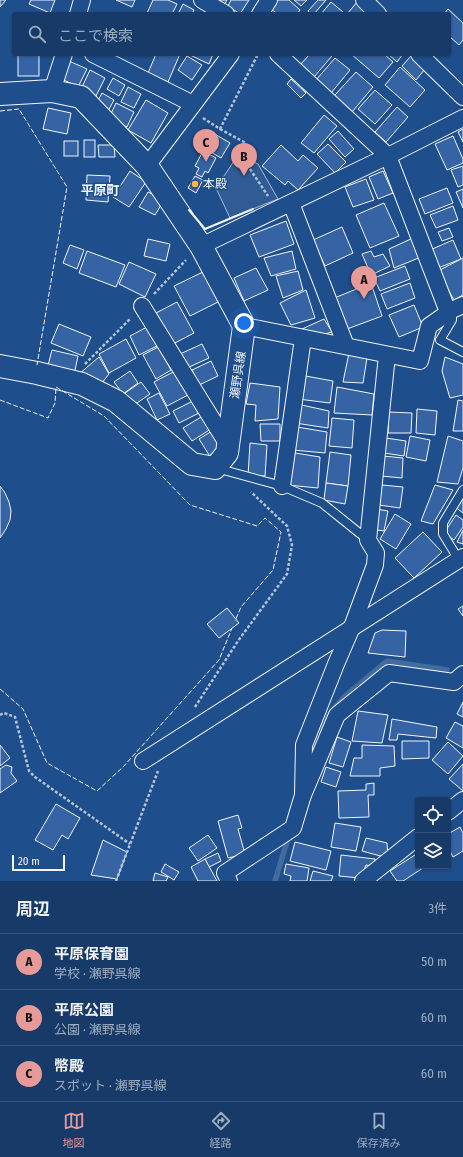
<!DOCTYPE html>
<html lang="ja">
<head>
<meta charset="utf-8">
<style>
	:root { --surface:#173a69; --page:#20416f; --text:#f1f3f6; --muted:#9eadc0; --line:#36547d; --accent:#e69b98 }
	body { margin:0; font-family:"Fira Sans Condensed","Noto Sans JP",sans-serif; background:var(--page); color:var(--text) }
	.controls { position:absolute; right:12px; bottom:12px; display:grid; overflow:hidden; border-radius:4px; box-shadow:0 1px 3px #0004 }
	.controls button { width:36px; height:36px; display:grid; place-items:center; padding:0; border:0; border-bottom:1px solid var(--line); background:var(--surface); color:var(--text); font:20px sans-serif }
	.scale { position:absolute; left:12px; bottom:10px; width:53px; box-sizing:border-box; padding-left:4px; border:2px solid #f2f6ff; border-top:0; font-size:11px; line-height:14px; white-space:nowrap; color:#f2f6ff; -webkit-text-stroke:3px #1f4e8c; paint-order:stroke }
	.you { position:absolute; left:244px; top:323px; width:14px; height:14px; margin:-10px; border:3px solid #fff; border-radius:50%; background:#1a73e8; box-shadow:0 0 0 6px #1a73e833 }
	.badge { display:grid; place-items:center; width:26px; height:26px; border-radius:50%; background:var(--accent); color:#111; font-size:13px; font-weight:700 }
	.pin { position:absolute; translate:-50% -33px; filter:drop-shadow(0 1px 2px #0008) }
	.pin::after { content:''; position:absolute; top:21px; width:14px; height:12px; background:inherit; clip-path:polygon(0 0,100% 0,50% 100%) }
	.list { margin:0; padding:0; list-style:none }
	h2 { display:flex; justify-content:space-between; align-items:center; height:52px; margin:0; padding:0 16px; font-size:17px }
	h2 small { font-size:13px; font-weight:400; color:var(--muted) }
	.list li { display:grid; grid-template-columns:26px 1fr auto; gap:12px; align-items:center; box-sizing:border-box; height:56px; padding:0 16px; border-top:1px solid var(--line) }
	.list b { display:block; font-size:15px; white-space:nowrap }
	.list p { margin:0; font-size:13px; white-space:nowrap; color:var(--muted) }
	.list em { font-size:13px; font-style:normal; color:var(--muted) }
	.icon { flex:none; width:22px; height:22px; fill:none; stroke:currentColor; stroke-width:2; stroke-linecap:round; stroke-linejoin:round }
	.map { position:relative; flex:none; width:463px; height:881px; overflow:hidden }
	.search { position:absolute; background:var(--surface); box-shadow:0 1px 3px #0004; left:12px; right:12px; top:12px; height:44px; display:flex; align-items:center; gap:10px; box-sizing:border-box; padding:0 14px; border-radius:4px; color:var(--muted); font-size:15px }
	.sheet { height:220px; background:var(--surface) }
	nav { display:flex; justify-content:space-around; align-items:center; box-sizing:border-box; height:56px; border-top:1px solid var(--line); background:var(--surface); font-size:11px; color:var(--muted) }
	nav a { display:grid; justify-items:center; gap:2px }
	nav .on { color:var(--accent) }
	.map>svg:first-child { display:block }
	.built { fill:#305b95; stroke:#a8bbd7 }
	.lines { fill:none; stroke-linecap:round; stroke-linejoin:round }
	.stream { stroke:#446ba0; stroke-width:5.5 }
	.building { fill:#3563a3; stroke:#f2f6ff }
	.service-casing { stroke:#f2f6ff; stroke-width:10 }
	.minor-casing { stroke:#f2f6ff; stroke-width:18 }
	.secondary-casing { stroke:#f2f6ff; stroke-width:24 }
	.path { stroke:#b3c4dc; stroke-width:2.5; stroke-dasharray:3 2; stroke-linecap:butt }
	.service { stroke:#1f4e8c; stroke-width:8 }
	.minor { stroke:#1f4e8c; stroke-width:16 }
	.secondary { stroke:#1f4e8c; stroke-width:22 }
	.fence { stroke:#f2f6ff; stroke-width:1; stroke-dasharray:5 2; stroke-linecap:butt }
	.wall { stroke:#f2f6ff; stroke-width:2 }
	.poi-dot { fill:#ffb74d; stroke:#1f4e8c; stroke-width:1.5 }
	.labels { text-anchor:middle; stroke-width:3; stroke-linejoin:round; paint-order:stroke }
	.poi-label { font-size:12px; fill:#f2f6ff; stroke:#1f4e8c; text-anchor:start }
	.street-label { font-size:12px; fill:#f2f6ff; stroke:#1f4e8c }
	.neighbourhood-label { font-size:13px; font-weight:bold; fill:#f2f6ff; stroke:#1f4e8c }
</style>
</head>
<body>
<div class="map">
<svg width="463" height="881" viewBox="0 0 463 881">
	<rect width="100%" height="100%" fill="#1f4e8c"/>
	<polygon class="built" points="238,155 258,164 278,199 230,218 216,188"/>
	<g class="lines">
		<g class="stream">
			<polyline points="322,732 326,718 345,696 387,661 447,670"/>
			<polyline points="275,881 289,835"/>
		</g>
	</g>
	<g class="building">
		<polygon points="0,0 6,0 0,7"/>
		<polygon points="31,0 55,0 50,13 29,4"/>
		<polygon points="116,0 135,0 132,7"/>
		<polygon points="153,0 168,0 177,4 172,14 149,14 147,13"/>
		<polygon points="211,0 227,0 223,7"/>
		<polygon points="231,0 249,0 240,14 228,6"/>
		<polygon points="273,0 289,0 300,10 297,14 277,14 268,6"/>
		<polygon points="294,0 307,0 301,6"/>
		<polygon points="318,0 326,0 314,14 311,14 308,11"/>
		<polygon points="358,1 369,11 366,14 347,14"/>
		<polygon points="331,2 343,12 342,14 321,14"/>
		<polygon points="183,4 194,10 192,14 178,14"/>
		<polygon points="448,9 463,23 463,40 459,45 449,36 449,14 444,14"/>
		<polygon points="156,54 180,54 168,82 148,73"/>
		<polygon points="191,54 213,54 209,64 190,55"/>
		<polygon points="310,54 329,54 332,56 314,77 300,65"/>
		<polygon points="351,54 384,54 393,62 379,78"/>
		<polygon points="388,54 403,54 397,62"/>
		<rect x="18" y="55" width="21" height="21"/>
		<polygon points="187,56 202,65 192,80 178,70"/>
		<polygon points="411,56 425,69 416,80 402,66"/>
		<polygon points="335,58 350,70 331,93 316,80"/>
		<polygon points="69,61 87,69 78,87 60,78"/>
		<polygon points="400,67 425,90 410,107 385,85"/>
		<polygon points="90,70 105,78 96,96 81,89"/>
		<polygon points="356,72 373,87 352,112 334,96"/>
		<polygon points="113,78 125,85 119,96 107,89"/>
		<polygon points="291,79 306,93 301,98 287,84"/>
		<polygon points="128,87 141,94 134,108 121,102"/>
		<polygon points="375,90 392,105 375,124 358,109"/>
		<polygon points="102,93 114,100 108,111 96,104"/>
		<polygon points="146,100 168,113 151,143 128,130"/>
		<polygon points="116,103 134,112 127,127 109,118"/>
		<polygon points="397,107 408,117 386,142 375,132"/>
		<polygon points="48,108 71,113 67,134 43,129"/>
		<polygon points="324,115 337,126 314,153 301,143"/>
		<polygon points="463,129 463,142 458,132"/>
		<polygon points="208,130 230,143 221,158 199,145"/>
		<polygon points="338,131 354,149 345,157 329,139"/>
		<polygon points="453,136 463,159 463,163 447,170 435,144"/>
		<rect x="84" y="140" width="11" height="17"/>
		<rect x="64" y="141" width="14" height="15"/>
		<polygon points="328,144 346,162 335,173 317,154"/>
		<polygon points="98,145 114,145 115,157 99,157"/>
		<polygon points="281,145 298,161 303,155 318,168 298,190 288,181 285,185 262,166"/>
		<polygon points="203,151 216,158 208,173 205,171 202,177 196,174 199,168 195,166"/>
		<polygon points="463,166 463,185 458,187 451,170"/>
		<polygon points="130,171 146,182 129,207 113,197"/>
		<polygon points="383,171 393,193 378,199 369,177"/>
		<polygon points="87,175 110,176 108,202 86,200"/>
		<polygon points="195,176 203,180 196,193 188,188"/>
		<polygon points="366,179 374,200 353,207 345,187"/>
		<polygon points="447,188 453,203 425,214 419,199"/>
		<polygon points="463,189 463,208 456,192"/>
		<polygon points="148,192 164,200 155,215 139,207"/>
		<polygon points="384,203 399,236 370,248 356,215"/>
		<polygon points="453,206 458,220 436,228 430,215"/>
		<polygon points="286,221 294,244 259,257 250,235"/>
		<polygon points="342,227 353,253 325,266 313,240"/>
		<polygon points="449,228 453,237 442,241 438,232"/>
		<polygon points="413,238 421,257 394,268 389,249"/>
		<polygon points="148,239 170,244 166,261 144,256"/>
		<polygon points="453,240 461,259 438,268 430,250"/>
		<polygon points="70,245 84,250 77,269 63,263"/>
		<polygon points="87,251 125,265 116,287 79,273"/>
		<polygon points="292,251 296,269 271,276 264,258"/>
		<polygon points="371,251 374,257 383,254 390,266 371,275 362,254"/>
		<polygon points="463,258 463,295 454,300 438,271"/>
		<polygon points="129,262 156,274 145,297 119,284"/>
		<polygon points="405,266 410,279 380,291 374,278"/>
		<polygon points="256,268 268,290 244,301 234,278"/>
		<polygon points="205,271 220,301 190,316 174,286"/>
		<polygon points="298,271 303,290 283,298 276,276"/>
		<polygon points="371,283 382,316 347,329 332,299"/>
		<polygon points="410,283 415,298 387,309 381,294"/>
		<polygon points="306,290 315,318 291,325 280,303"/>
		<polygon points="177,302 194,333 173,344 156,313"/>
		<polygon points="414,305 423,327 399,337 389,315"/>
		<polygon points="324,319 332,332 314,337 302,329"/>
		<polygon points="59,324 91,337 83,356 51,343"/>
		<polygon points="147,327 157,346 139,355 130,336"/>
		<polygon points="126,339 136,358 109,373 99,354"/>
		<polygon points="202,344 209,358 187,368 180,354"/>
		<polygon points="158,347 171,370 156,379 143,355"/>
		<polygon points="52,350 78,356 74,375 47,369"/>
		<polygon points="349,353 367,358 363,383 343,382"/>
		<polygon points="99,357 109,374 101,384 79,374"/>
		<polygon points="445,357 463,364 463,395 450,398 442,371"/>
		<polygon points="211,361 218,376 199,385 192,370"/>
		<polygon points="130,371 138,383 123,394 114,382"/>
		<polygon points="175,371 188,395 167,406 154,382"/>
		<polygon points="300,375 333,381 330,403 298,399"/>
		<polygon points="141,382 150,394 134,405 125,393"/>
		<polygon points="250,383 280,387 278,419 255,421 256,405 246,404"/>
		<polygon points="337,387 374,394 372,415 334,413"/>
		<polygon points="159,393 170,414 157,420 147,399"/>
		<polygon points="199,398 205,410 179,423 173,411"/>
		<polygon points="458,400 463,401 463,431 453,431"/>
		<polygon points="297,404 329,411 328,428 295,423"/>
		<polygon points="417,409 437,411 435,435 416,433"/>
		<polygon points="389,412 412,413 411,433 388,433"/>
		<polygon points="206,414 214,427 192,441 183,428"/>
		<polygon points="332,418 354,420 352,448 329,446"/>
		<polygon points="260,424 280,424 280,441 261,441"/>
		<polygon points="297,427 327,432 325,453 293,450"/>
		<polygon points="212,431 223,450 211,458 199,439"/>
		<polygon points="410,436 430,440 426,461 406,457"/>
		<polygon points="448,436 463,441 463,468 458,484 437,482"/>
		<polygon points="386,438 406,441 404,456 384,453"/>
		<polygon points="250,443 267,445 265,476 248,476"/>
		<polygon points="289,452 320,457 318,488 287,485"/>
		<polygon points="330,452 351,455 348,486 326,483"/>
		<polygon points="383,456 403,458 402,478 381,476"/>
		<polygon points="326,483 348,486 345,504 324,500"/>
		<polygon points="382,485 403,487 400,508 379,505"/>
		<polygon points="435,485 453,490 433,524 421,521"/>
		<polygon points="0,486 5,493 9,502 11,511 10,520 6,529 0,538"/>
		<polygon points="463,495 463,513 454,506"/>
		<polygon points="376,509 388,511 384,531 371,529"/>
		<polygon points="395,514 411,524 396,549 380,539"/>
		<polygon points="456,515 463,520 463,527 454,540 444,533"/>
		<polygon points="463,530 463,544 457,542"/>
		<polygon points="423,532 442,552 414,578 395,558"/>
		<polygon points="463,606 463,616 458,609"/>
		<polygon points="227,608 239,623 219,638 207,624"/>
		<polygon points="382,630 406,631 405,657 368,653 375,633"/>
		<polygon points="463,702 463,717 457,714"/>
		<polygon points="358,711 388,715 382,743 352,741"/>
		<polygon points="392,719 437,727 436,738 398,734 397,740 389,740"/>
		<polygon points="455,722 463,726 463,748 446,738"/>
		<polygon points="337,737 351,742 343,767 329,763"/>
		<polygon points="402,741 429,741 429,758 402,759"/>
		<polygon points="448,742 463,756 448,774 432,760"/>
		<polygon points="0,745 10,758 0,766"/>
		<polygon points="362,745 394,746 395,766 380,768 380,776 350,776 354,758 362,758"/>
		<polygon points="463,764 463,791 449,779"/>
		<polygon points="6,765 12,767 11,773 17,781 0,793 0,769"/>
		<polygon points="326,767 341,772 336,787 321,782"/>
		<polygon points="374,783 374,795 368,795 369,817 339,818 338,791 366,790 366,784"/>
		<polygon points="56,804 80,818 68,839 62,835 53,850 35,840"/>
		<polygon points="238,815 242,828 238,829 245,854 228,858 218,821"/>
		<polygon points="335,823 361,827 356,851 331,847"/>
		<polygon points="460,827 463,833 463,851 453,857 448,847 448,834"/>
		<polygon points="208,835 217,848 198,861 189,848"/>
		<polygon points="366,838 387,843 388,858 362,851"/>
		<polygon points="103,840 127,852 117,879 91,875"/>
		<polygon points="295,842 331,851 326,870 290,861"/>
		<polygon points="218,853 221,861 209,867 205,859"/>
		<polygon points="418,853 418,866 426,866 403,881 397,881 390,871"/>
		<polygon points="341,855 375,859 374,866 366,865 360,878 339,876"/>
		<polygon points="205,859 217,881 198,881 191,867"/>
		<polygon points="165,864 179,872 174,880 161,872"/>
		<polygon points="286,864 309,868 307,881 290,881 291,876 284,874"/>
		<polygon points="313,871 333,876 331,881 310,881"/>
		<polygon points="155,873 168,877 166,881 153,881"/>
	</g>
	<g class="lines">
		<defs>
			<g id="service">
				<polyline points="452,311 452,320 440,340 463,352"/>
				<polyline points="216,468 282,486 322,503 368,540"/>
				<polyline points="459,560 443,534 443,523 463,490"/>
			</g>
			<g id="minor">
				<polyline points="202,0 226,14"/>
				<polyline points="364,0 378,14"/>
				<polyline points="78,14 82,0"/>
				<polyline points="260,14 269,0"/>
				<polyline points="93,54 193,104"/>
				<polyline points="278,54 388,156 448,312"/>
				<polyline points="419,54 463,97"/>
				<polyline points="52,91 64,54"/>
				<polyline points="147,166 231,54"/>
				<polyline points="291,203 346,346"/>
				<polyline points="201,246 388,156 463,118"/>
				<polyline points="142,306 228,445"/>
				<polyline points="244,326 420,361 429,326 452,310 463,305"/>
				<polyline points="282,486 303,338"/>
				<polyline points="143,761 463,557"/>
				<polyline points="303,795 304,745 336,664 352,627 375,565 376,553 368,540 387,355"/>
				<polyline points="448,812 463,800"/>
				<polyline points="229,881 225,873 293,828 303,795 337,715 389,673 454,682 463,674"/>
				<polyline points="363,881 418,837"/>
			</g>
			<polyline id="secondary" points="0,94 52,91 81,97 147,166 201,246 244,326 227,453 215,468 192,464 116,401 82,384 37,373 0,366"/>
		</defs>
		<use href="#service" class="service-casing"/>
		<use href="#minor" class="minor-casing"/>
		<use href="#secondary" class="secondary-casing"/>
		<g class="path">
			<polyline points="203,118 220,129 258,54"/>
			<polyline points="220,129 244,142 250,169 268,196"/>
			<polyline points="154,294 186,260"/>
			<polyline points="85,364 131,318"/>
			<polyline points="195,707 238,641 287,574 292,545 287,526 251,492"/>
			<polyline points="0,715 4,713 15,717 29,771 35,777 130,844"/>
			<polyline points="116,881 158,771"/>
		</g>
		<use href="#service" class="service"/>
		<use href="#minor" class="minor"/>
		<use href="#secondary" class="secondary"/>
		<g class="fence">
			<polyline points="0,111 19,109 67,187 37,365"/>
			<polyline points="0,400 48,418 55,403 56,387 104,416 190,505 257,526 265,518 281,532 273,570 241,607 235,621"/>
			<polyline points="0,689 23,709 47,763 97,791 123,767 219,660 232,628"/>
		</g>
		<polyline class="wall" points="189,210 205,229 253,209"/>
	</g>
	<circle class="poi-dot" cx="195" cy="184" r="4"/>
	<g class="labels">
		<g class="poi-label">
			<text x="203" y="188">本殿</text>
		</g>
		<g class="street-label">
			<text transform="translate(238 375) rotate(-82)" y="4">瀬野呉線</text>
		</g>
		<g class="neighbourhood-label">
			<text x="100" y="195">平原町</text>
		</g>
	</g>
</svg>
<div class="controls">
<button><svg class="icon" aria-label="locate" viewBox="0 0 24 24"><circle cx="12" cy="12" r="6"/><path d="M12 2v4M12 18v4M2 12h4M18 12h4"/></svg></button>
<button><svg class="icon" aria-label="layers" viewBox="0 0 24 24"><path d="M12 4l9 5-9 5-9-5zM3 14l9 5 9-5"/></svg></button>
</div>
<div class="scale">20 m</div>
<div class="you"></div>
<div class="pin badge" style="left:364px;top:299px">A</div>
<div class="pin badge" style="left:244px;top:176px">B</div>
<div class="pin badge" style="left:206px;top:162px">C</div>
<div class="search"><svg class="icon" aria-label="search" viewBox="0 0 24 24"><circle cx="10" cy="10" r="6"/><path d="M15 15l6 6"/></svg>ここで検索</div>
</div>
<section class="sheet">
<h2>周辺<small>3件</small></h2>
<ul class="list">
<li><span class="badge">A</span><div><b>平原保育園</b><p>学校 · 瀬野呉線</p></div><em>50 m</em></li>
<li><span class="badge">B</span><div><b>平原公園</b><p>公園 · 瀬野呉線</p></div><em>60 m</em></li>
<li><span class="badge">C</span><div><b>幣殿</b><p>スポット · 瀬野呉線</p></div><em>60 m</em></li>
</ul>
</section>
<nav>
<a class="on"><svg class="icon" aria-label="map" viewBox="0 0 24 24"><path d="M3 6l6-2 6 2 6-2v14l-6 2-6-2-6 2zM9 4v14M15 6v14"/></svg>地図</a>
<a><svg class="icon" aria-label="directions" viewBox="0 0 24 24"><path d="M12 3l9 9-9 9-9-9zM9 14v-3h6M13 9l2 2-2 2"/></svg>経路</a>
<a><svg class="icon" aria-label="saved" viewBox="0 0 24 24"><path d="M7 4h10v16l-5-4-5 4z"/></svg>保存済み</a>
</nav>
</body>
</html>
